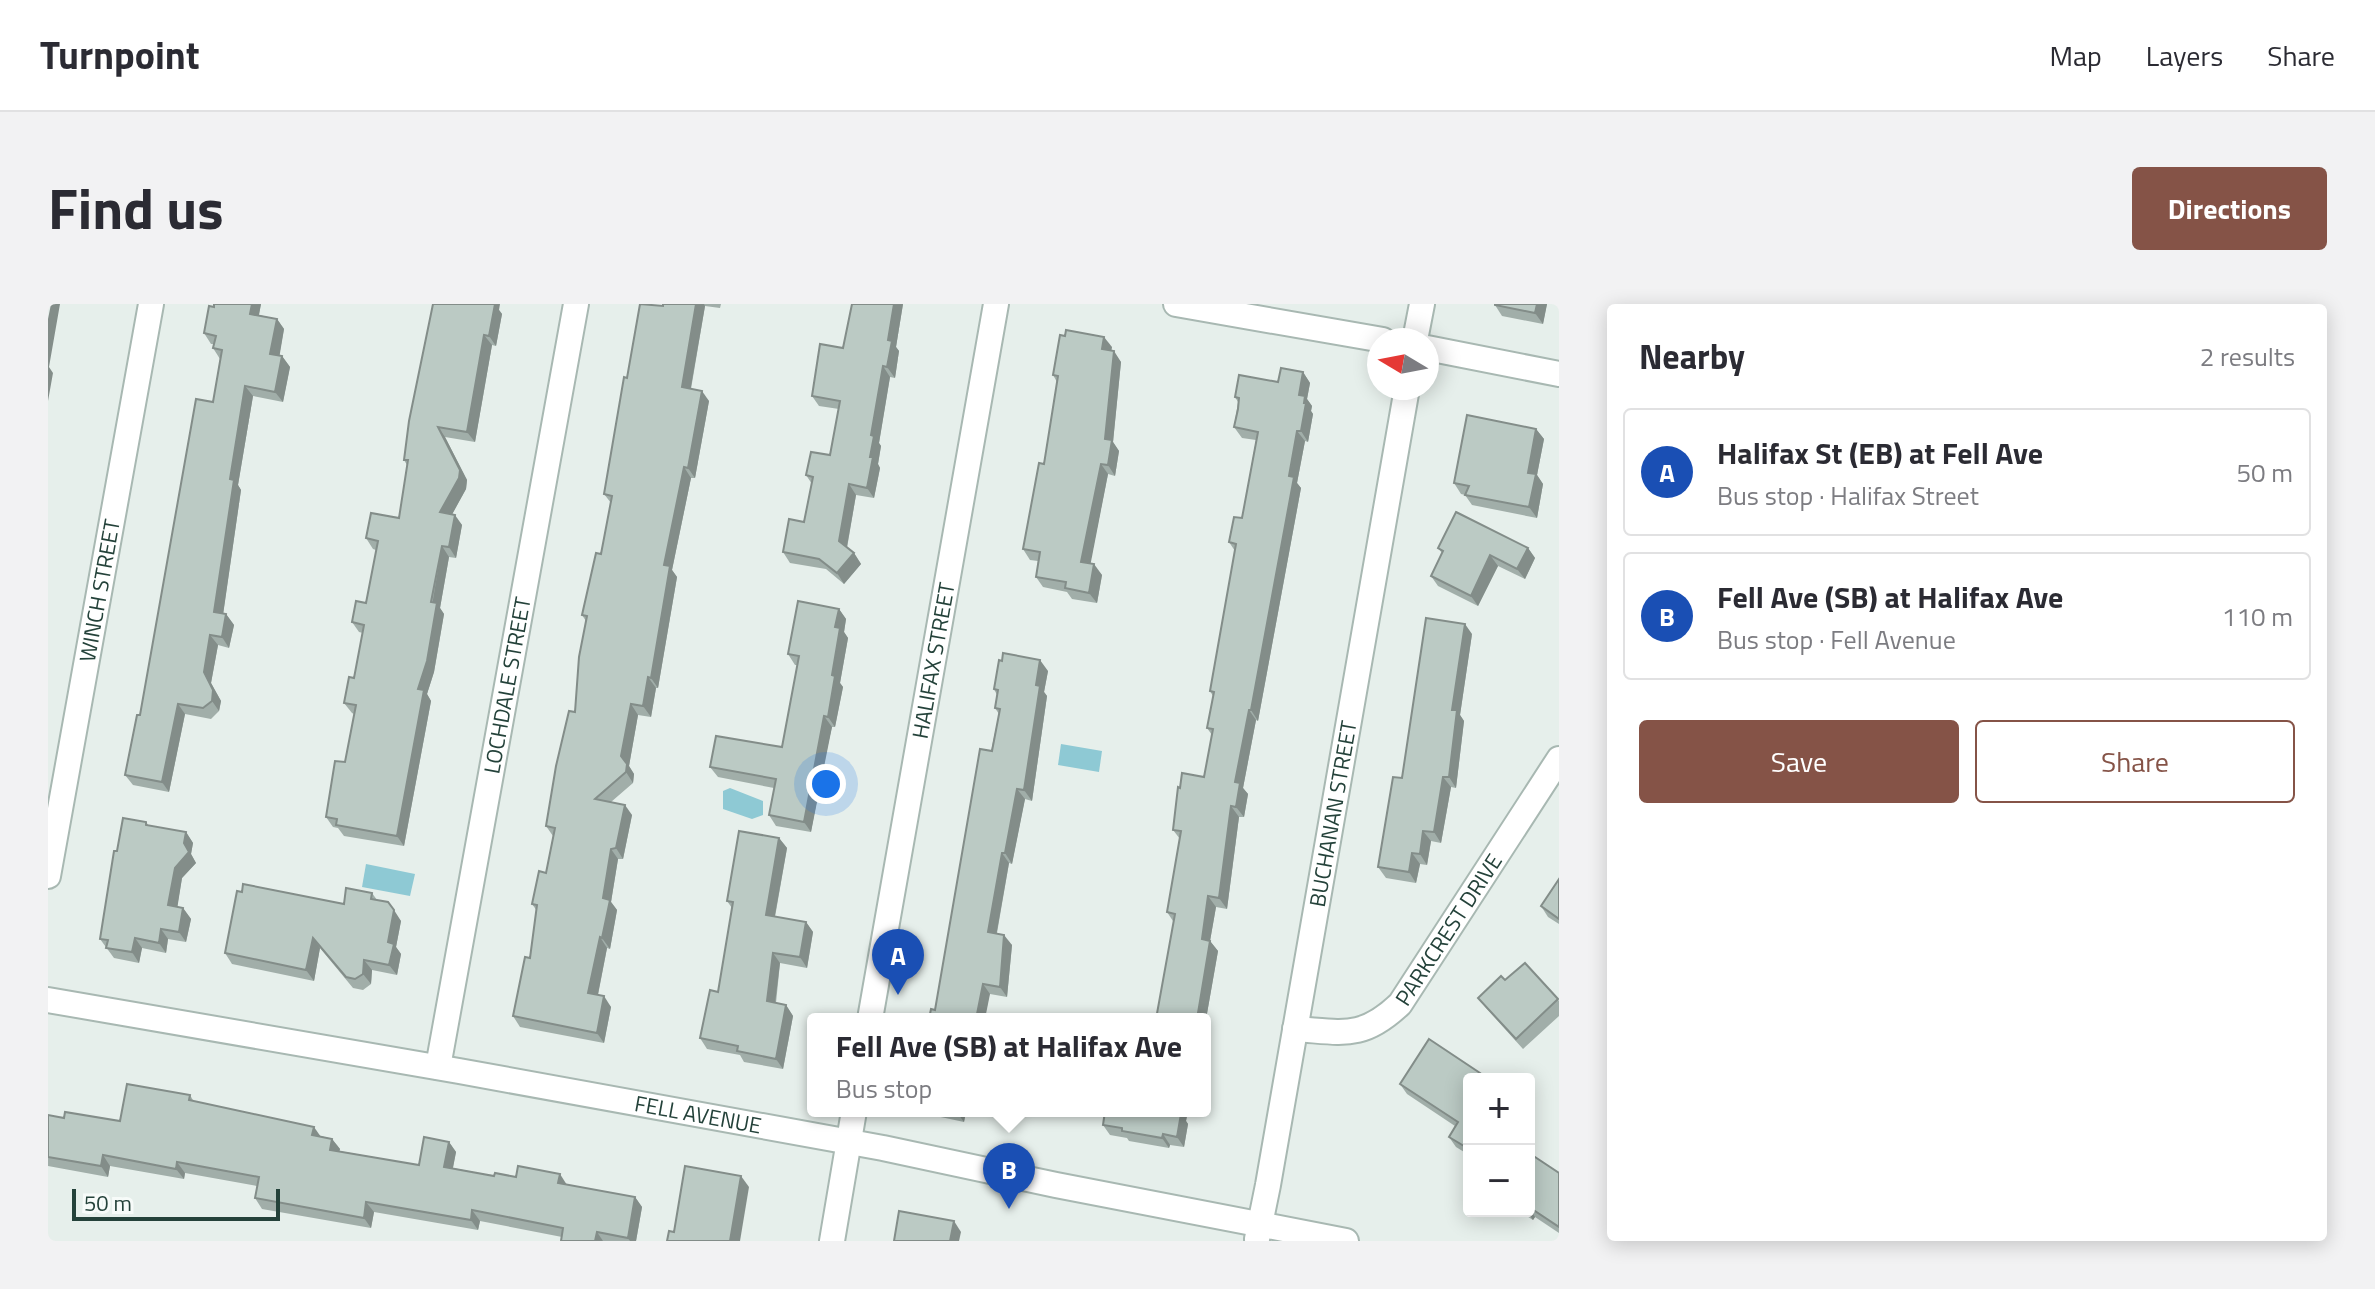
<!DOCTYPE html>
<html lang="en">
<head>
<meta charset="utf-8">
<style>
	:root { --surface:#fff; --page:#f2f2f3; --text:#2b2b33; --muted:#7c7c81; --line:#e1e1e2; --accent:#855347 }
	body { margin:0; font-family:"Titillium Web",sans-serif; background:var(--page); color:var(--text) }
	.controls { position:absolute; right:24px; bottom:24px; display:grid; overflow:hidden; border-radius:8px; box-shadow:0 4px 20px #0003 }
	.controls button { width:72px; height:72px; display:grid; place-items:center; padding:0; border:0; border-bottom:2px solid var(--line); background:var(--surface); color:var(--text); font:40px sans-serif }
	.compass { position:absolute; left:1319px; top:24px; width:72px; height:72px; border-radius:50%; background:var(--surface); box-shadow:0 4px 20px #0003; rotate:280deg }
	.scale { position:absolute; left:24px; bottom:20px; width:208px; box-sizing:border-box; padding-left:8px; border:4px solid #24423a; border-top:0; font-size:22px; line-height:28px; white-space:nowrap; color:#24423a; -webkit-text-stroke:6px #f7fbf9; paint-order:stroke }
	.you { position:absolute; left:778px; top:480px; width:28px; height:28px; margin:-20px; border:6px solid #fff; border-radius:50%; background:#1a73e8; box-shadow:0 0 0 12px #1a73e833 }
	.badge { display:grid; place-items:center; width:52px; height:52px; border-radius:50%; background:var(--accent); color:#fff; font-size:26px; font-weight:700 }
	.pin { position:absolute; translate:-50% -66px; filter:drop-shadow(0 2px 4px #0008) }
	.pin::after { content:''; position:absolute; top:42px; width:28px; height:24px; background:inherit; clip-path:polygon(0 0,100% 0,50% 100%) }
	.popup { position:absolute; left:759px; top:709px; width:404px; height:104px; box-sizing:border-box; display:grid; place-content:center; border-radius:8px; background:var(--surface); filter:drop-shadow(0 2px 6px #0005); font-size:26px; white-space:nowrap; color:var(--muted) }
	.popup b { font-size:30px; color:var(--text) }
	.popup::after { content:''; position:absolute; left:50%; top:100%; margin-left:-16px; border:16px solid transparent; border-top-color:var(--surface) }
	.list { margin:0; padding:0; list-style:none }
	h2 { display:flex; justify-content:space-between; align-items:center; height:104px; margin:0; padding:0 32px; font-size:34px }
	h2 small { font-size:26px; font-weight:400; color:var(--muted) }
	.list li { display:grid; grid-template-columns:52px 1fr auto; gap:24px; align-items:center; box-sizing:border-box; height:128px; margin:0 16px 16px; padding:0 16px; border:2px solid var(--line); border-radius:8px }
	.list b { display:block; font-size:30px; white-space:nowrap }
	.list p { margin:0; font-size:26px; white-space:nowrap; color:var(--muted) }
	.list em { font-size:26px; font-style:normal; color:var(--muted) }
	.actions { display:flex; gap:16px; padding:24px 32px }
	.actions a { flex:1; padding:18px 0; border:2px solid var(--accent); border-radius:8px; text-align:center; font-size:28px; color:var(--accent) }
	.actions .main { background:var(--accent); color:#fff }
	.map { position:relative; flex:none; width:1511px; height:937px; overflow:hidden; border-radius:8px }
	header { display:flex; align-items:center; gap:48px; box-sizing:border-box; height:112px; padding:0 40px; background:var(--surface); border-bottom:2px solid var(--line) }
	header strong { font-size:38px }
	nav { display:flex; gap:44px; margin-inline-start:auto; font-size:28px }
	.intro { display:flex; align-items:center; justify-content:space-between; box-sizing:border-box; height:192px; padding:0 48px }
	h1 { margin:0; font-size:56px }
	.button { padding:20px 36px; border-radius:8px; background:var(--accent); color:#fff; font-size:28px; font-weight:700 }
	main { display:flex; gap:48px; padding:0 48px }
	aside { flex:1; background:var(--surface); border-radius:8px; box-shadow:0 4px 20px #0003 }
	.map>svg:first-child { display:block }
	.water { fill:#8ec9d4 }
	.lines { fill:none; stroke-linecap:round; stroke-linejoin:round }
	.minor-casing { stroke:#a8b8b2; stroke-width:28 }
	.tertiary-casing { stroke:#a8b8b2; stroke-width:28 }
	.minor { stroke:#fff; stroke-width:24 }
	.tertiary { stroke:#fff; stroke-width:24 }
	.wall { fill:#a1aea9 }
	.shaded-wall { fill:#838d89 }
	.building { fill:#bbcac4; stroke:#838d89; stroke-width:2 }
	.labels { text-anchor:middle; stroke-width:8; stroke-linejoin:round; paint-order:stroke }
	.street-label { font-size:22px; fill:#24423a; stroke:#f7fbf9 }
</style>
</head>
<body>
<header>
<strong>Turnpoint</strong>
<nav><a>Map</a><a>Layers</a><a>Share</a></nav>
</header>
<div class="intro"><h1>Find us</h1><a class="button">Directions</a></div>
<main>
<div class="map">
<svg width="1511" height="937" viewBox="0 0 1511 937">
	<rect width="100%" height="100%" fill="#e6efeb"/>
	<g class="water">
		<polygon points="1013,440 1054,447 1051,468 1010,461"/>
		<polygon points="682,484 715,497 715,511 704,515 675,505 675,487"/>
		<polygon points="318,560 367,570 362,592 314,583"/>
	</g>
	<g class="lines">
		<defs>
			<g id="minor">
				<polyline points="1128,0 1335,36"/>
				<polyline points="1367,36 1374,0"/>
				<polyline points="1379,44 1511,70"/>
				<path id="s1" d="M0,572l103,-572"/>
				<path id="s2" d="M0,696l411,71 424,77 173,37 290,56"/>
				<path id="s3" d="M1247,725c48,3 67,11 105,-25l159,-245"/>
				<path id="s4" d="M390,763l138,-763"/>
				<path id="s5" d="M1209,935l11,-54 139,-797"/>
			</g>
			<g id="tertiary">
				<path id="s6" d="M822,715l126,-715"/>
				<polyline points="784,937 806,807"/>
			</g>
		</defs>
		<use href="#minor" class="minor-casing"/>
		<use href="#tertiary" class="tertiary-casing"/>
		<use href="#minor" class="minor"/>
		<use href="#tertiary" class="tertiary"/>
	</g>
	<g class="wall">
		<polygon points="166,0 213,0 211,11 229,15 236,25 231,52 234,52 242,63 235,98 205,92 190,181 193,186 175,310 178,310 186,321 181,344 170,341 163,379 173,397 171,407 163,415 137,410 121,488 85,481 77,471 92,411 165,98 172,55 165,44 166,40 163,40 156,29"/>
		<polygon points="615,0 673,0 672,4 657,2 643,85 661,97 647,174 643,174 624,266 629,273 610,384 608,384 603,413 590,411 581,462 586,470 585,479 563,498 584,511 575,555 570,555 563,598 569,606 562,645 559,644 550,691 563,703 556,739 472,723 465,712 482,654 489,607 484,600 498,569 505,532 498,522 527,408 538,317 534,311 553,250 563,199 556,190 579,74"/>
		<polygon points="855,0 848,43 851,47 847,74 842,73 831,139 833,142 830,160 832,164 826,194 808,191 799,244 806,249 813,260 796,280 778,265 742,259 735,248 756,218 764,180 758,171 782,151 791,105 771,102 764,92 795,44"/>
		<polygon points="1499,0 1495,20 1454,12 1447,1"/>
		<polygon points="451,6 454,10 448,42 444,41 427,138 397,133 419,176 418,185 404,210 414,221 408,254 401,253 392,304 396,310 386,368 379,390 383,397 356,542 296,532 290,524 285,523 278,513 297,458 306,410 304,409 296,399 306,374 315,329 311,328 304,318 318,299 328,246 325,245 318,234 351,214 359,161 356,156"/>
		<polygon points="1064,43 1063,47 1073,58 1065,138 1071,147 1067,172 1060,170 1042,259 1054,271 1049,299 1024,295 1019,288 995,283 988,273 990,257 982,256 975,245 996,160 1009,78 1005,71"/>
		<polygon points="1255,68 1262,79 1259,95 1264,102 1263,107 1265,110 1260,138 1257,137 1249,179 1253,184 1210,417 1208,416 1195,484 1200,490 1196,513 1191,513 1179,605 1168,603 1162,637 1170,647 1157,721 1157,715 1125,617 1119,608 1132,535 1125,526 1132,484 1156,473 1164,431 1159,424 1165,392 1162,387 1187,247 1181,238 1194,214 1208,136 1194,134 1186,123 1190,98 1187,93"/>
		<polygon points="1488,125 1496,135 1489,171 1495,180 1489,214 1424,201 1417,191 1413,190 1406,179"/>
		<polygon points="1390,244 1480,244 1487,254 1477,275 1450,262 1430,302 1390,282 1383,272 1394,249"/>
		<polygon points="791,305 798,315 796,328 800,334 792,379 795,383 787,423 784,423 777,453 763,528 728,522 721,511 726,484 670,473 662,463 734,443 749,361 747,361 740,350"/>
		<polygon points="1424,330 1412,411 1416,417 1408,484 1403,483 1393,539 1383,537 1379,561 1372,560 1368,579 1338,574 1330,563"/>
		<polygon points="954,357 1000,367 996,388 999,392 984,497 977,495 964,560 961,559 949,629 964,641 959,693 942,690 887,706 951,410 947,404 949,391 946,385"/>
		<polygon points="98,518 101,522 138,528 145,539 143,550 148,559 134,574 129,603 135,604 143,615 138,638 120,635 118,649 94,644 91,659 66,654 52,635 69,547"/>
		<polygon points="731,534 739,544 727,613 758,618 765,628 759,664 732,659 728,699 738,701 745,712 735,765 696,758 692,751 659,745 652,734 670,688 684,604 679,597"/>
		<polygon points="1511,575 1511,620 1500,613 1493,602"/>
		<polygon points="324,589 329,596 353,617 348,643 353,650 349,671 324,666 323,680 315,686 305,684 272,644 266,677 184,660 177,649"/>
		<polygon points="1477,659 1511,697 1511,712 1475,745 1438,704 1430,694 1457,676"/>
		<polygon points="1421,775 1421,851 1408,843 1401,833 1407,822 1359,790 1352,780"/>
		<polygon points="142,791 146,798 284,835 292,845 291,847 371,861 401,838 408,848 405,864 446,872 468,873 587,893 594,903 588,937 514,937 514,933 432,917 430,926 326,908 323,924 214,905 207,894 209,882 137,869 136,875 62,862 60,873 0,862 0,811 16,814 72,817"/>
		<polygon points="873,807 918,807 916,818 874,809"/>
		<polygon points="1057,807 1140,807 1138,817 1140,820 1136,843 1122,841 1121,844 1081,837 1079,834 1062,831 1055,821"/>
		<polygon points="1481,849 1511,869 1511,929 1487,913 1485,916 1471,907 1481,907"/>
	</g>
	<g class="shaded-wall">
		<polygon points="3,0 12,0 1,63 5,69 0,97 0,15"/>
		<polygon points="204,0 213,0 209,20 202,10"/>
		<polygon points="444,0 452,0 451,6 454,10 448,42 441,32"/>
		<polygon points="648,0 656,0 657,2 641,94 634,83"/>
		<polygon points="846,0 855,0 848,43 851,47 847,74 839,63 840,36"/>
		<polygon points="1489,0 1499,0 1495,20 1487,9"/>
		<polygon points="229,15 236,25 230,61 222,50"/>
		<polygon points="436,31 444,41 427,138 419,128"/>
		<polygon points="1056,33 1064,43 1061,56 1054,45"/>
		<polygon points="1066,47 1073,58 1065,138 1071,147 1067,172 1060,161 1057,135"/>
		<polygon points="234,52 242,63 235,98 227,88"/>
		<polygon points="835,62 842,73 831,139 833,142 830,160 832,164 826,194 819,184 823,131"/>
		<polygon points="1255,68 1262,79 1259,95 1264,102 1263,107 1265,110 1260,138 1253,127 1251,91"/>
		<polygon points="197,82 205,92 190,181 193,186 174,318 166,308 182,175"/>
		<polygon points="654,87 661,97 647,174 640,164"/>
		<polygon points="390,123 397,133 419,176 418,185 400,218 392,208"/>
		<polygon points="1488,125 1496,135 1489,171 1495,180 1489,214 1481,203 1480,169"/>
		<polygon points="1249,127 1257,137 1249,179 1253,184 1210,417 1203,406"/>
		<polygon points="1053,160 1060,170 1041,268 1033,258"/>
		<polygon points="636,163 643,174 624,266 629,273 610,384 603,374 616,261"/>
		<polygon points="801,180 808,191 798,248 791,237"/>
		<polygon points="407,211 414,221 408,254 401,243"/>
		<polygon points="394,242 401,253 392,304 396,310 386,368 379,390 383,397 356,542 349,532 370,385"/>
		<polygon points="1480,244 1487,254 1477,275 1469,265"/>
		<polygon points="806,249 813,260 796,280 789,269"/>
		<polygon points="1442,251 1450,262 1430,302 1423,292"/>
		<polygon points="1046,260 1054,271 1049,299 1041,289"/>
		<polygon points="791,305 798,315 796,328 800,334 792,379 795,383 787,423 780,413 787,323"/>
		<polygon points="178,310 186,321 181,344 174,333"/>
		<polygon points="1417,320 1424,330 1412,411 1416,417 1408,484 1401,473 1404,406"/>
		<polygon points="162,331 170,341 163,379 173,397 171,407 164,397 156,368"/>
		<polygon points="992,356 1000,367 996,388 999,392 984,497 976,486 988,381"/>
		<polygon points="600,373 608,384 603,413 595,402"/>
		<polygon points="130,400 137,410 121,488 114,478"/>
		<polygon points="583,400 590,411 581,462 586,470 585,479 578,468 573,452"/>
		<polygon points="1201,406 1208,416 1195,484 1200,490 1196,513 1188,503 1187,478"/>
		<polygon points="776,412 784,423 763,528 756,518"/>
		<polygon points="1395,473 1403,483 1393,539 1386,528"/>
		<polygon points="969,485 977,495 964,560 957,549"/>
		<polygon points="577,501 584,511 575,555 568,544"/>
		<polygon points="1183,502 1191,513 1179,605 1171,594"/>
		<polygon points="1375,527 1383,537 1379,561 1372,550"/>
		<polygon points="138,528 145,539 143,550 148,559 134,574 128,612 120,601 127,564 136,539"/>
		<polygon points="731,534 739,544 725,622 718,611"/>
		<polygon points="563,545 570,555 563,598 569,606 562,645 554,634 555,594"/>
		<polygon points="954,549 961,559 947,638 940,628"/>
		<polygon points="1364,549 1372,560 1368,579 1361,568"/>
		<polygon points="1160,592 1168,603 1162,637 1170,647 1157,721 1157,715 1149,715 1154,635"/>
		<polygon points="135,604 143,615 138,638 131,628"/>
		<polygon points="346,606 353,617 348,643 353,650 349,671 341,661 340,638"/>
		<polygon points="758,618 765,628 759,664 752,653"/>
		<polygon points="113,625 120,635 118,649 111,639"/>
		<polygon points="956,631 964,641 959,693 952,683"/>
		<polygon points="552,633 559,644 548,700 540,689"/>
		<polygon points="87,634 94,644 91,659 84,648"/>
		<polygon points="265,634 272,644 266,677 258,666"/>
		<polygon points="725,649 732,659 726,708 719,697"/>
		<polygon points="316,656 324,666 323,680 315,670"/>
		<polygon points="935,680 942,690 937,715 928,715"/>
		<polygon points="556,692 563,703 556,739 549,729"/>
		<polygon points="738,701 745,712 735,765 728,755"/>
		<polygon points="1432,769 1436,775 1428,775"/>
		<polygon points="908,807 918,807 916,818"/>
		<polygon points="1130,807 1140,807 1138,817 1140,820 1136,843 1129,833"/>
		<polygon points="266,823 273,833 264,831"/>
		<polygon points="1481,827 1486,834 1481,841"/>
		<polygon points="1115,830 1122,841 1121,844 1114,834"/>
		<polygon points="284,835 292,845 289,856 282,846"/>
		<polygon points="401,838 408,848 403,873 396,863"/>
		<polygon points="55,851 62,862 60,873 53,862"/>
		<polygon points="129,858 137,869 136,875 128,865"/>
		<polygon points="512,870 519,881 510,879"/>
		<polygon points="693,872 701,883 692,937 682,937"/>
		<polygon points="587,893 594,903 588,937 582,937 580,934"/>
		<polygon points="318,898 326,908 323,924 316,914"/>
		<polygon points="1481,904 1487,913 1485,916 1479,907 1481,907"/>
		<polygon points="424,906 432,917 430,926 423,916"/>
		<polygon points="906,917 913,928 911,937 902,937"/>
		<polygon points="549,928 555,937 547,937"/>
	</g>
	<g class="building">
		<polygon points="166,0 204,0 202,10 229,15 222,50 234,52 227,88 197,82 182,175 186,176 166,308 178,310 174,333 162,331 156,368 165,386 164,397 155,404 130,400 114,478 77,471 89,411 92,411 148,95 165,98 174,46 165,44 168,32 156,29 161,2 166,3"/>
		<polygon points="385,0 447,0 441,32 436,31 419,128 390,123 412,166 411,174 392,208 407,211 401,243 394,242 383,298 389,299 379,357 370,385 376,386 349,532 288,521 289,515 278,513 287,457 297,458 308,401 296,399 301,373 306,374 316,321 304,318 308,297 318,299 330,237 318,234 323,209 351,214 360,156 356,156 361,117"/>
		<polygon points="592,0 615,2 615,0 648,0 634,83 654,87 640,164 636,163 616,261 622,262 603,374 600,373 595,402 583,400 573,452 579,460 578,468 547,495 577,501 568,544 563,545 555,594 562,596 554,634 552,633 540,689 556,692 549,729 465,712 477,653 482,654 489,601 484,600 491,567 498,569 507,524 498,522 508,462 521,407 527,408 531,353 539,312 534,311 548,249 553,250 564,192 556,190 576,73 579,74"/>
		<polygon points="804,0 846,0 840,36 844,37 839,63 835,62 823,131 826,132 822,153 825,153 819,184 801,180 791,237 806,249 789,269 771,255 735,248 741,215 756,218 765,173 758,171 763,148 782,151 792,97 764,92 772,40 795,44"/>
		<polygon points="1447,0 1489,0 1487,9 1447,1"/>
		<polygon points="1018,26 1056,33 1054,45 1066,47 1057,135 1064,136 1060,161 1053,160 1033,258 1046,260 1041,289 1017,284 1018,278 988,273 992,248 975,245 991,159 996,160 1010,72 1005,71 1012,31 1017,32"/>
		<polygon points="1233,64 1255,68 1251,91 1257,92 1256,99 1258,99 1253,127 1249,127 1241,172 1246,173 1203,406 1201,406 1187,478 1192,479 1188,503 1183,502 1171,594 1160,592 1154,635 1162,637 1149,715 1108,715 1127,610 1119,608 1133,527 1125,526 1130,483 1132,484 1134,469 1156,473 1165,425 1159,424 1166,388 1162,387 1188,240 1181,238 1186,213 1194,214 1210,128 1186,123 1190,105 1191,94 1187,93 1191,71 1230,78"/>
		<polygon points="1419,111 1488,125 1480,169 1488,170 1481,203 1417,191 1421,182 1406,179"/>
		<polygon points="1408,208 1480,244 1469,265 1442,251 1423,292 1383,272 1395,247 1390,244"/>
		<polygon points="750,297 791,305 787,323 792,324 784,371 787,372 780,413 776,412 756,518 721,511 728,475 662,463 668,432 734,443 751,352 740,350"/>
		<polygon points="1378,314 1417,320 1404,406 1409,406 1401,473 1395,473 1386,528 1375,527 1372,550 1364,549 1361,568 1330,563 1345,473 1354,474"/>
		<polygon points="955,349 992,356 988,381 992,382 976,486 969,485 957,549 954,549 940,628 956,631 952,683 935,680 928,715 881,715 883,705 887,706 932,445 944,447 952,405 947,404 950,386 946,385 951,356 954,357"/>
		<polygon points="75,514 98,518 98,521 138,528 136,539 141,548 127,564 120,601 135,604 131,628 113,625 111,639 87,634 84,648 58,644 60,636 52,635 66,547 69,547"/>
		<polygon points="691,527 731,534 718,611 758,618 752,653 725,649 719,697 738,701 728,755 689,747 690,742 652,734 662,686 670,688 685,598 679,597"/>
		<polygon points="1511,575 1511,615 1493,602"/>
		<polygon points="195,580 296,600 298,584 324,589 323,595 340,598 346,606 340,638 346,640 341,661 316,656 315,670 307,675 298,673 265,634 258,666 177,649 189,587 194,588"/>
		<polygon points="1477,659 1510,695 1468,735 1430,694 1453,672 1457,676"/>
		<polygon points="1381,735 1432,769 1428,775 1421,775 1421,845 1401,833 1410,818 1352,780"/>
		<polygon points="79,780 142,791 141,796 266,823 264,831 284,835 282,846 371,861 376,833 401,838 396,863 446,872 447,869 468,873 470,862 512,870 510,879 587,893 580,934 549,928 547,937 513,937 515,924 424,906 423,916 318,898 316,914 207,894 211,873 129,858 128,865 55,851 53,862 0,853 0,811 16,814 17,808 72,817"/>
		<polygon points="1057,807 1130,807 1130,809 1133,810 1129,833 1115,830 1114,834 1074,827 1074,824 1055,821"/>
		<polygon points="1481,849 1511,869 1511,923 1481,903"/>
		<polygon points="637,862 693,872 682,937 619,937 621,927 626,928"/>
		<polygon points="851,907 906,917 902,937 846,937"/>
	</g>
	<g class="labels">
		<g class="street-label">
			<text dy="8" stroke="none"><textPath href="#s1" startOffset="290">WINCH STREET</textPath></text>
			<text dy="8" stroke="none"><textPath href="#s6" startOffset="364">HALIFAX STREET</textPath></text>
			<text dy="8" stroke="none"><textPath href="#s4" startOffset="388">LOCHDALE STREET</textPath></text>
			<text dy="8" stroke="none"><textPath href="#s5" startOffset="432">BUCHANAN STREET</textPath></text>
			<text dy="8" stroke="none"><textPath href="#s3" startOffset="202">PARKCREST DRIVE</textPath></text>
			<text dy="8" stroke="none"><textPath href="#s2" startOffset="660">FELL AVENUE</textPath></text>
		</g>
	</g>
</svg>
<div class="controls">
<button>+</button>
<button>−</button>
</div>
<svg class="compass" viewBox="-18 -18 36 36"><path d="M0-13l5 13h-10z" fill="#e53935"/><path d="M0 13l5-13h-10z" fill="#7c7c81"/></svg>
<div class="scale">50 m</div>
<div class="you"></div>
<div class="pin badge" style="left:850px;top:691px;background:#1a4fb4">A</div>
<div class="pin badge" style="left:961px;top:905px;background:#1a4fb4">B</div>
<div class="popup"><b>Fell Ave (SB) at Halifax Ave</b>Bus stop</div>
</div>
<aside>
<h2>Nearby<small>2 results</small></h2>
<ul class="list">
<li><span class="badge" style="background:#1a4fb4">A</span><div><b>Halifax St (EB) at Fell Ave</b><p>Bus stop · Halifax Street</p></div><em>50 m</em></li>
<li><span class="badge" style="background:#1a4fb4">B</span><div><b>Fell Ave (SB) at Halifax Ave</b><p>Bus stop · Fell Avenue</p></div><em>110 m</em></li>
</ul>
<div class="actions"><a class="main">Save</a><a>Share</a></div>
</aside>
</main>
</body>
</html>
